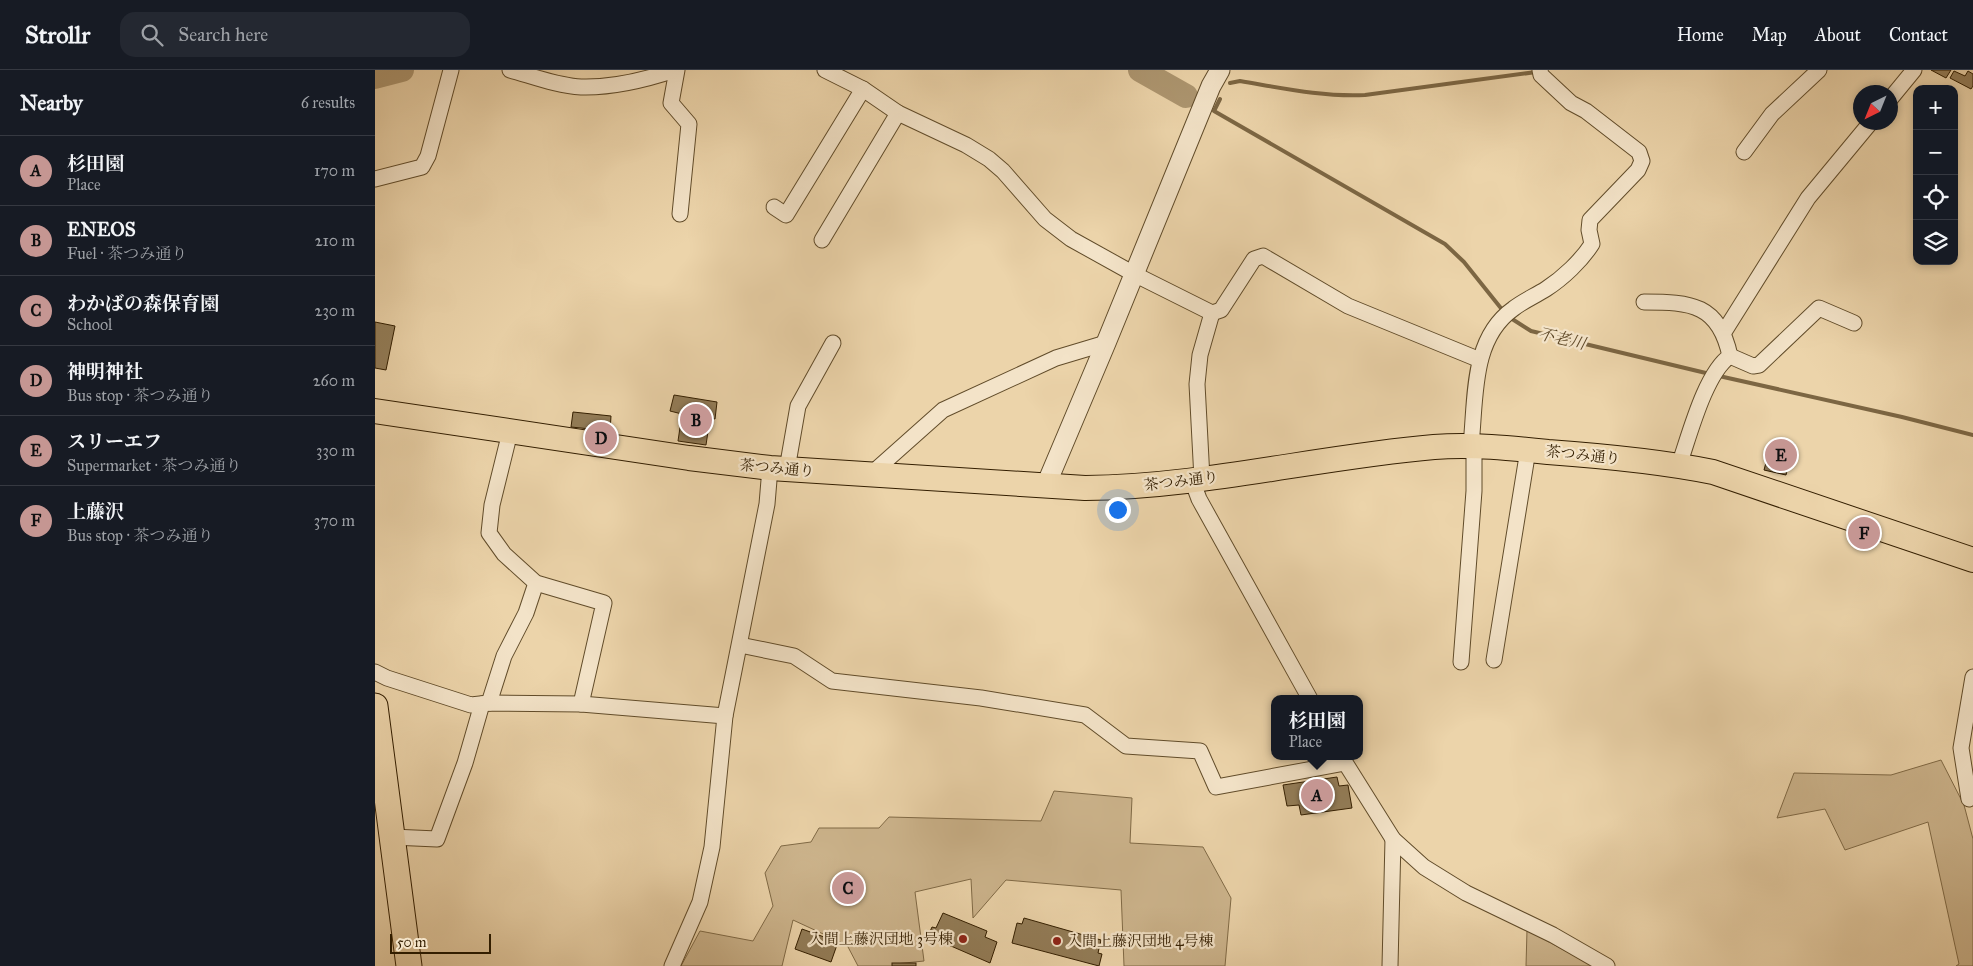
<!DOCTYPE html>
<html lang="en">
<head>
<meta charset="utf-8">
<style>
	:root { --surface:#171b24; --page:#242831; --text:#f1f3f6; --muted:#9ea1a6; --line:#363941; --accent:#c59692 }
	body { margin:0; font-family:"IM FELL Great Primer","Noto Serif JP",serif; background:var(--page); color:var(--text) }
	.controls { position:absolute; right:15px; top:15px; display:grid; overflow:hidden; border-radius:10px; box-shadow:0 2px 8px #0003 }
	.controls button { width:45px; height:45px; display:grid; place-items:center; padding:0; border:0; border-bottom:1px solid var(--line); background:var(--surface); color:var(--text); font:25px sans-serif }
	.compass { position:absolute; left:1478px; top:15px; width:45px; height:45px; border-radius:50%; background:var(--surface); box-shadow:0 2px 8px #0003; rotate:223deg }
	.scale { position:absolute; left:15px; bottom:12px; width:101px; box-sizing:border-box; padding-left:5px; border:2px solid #331e00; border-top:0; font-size:14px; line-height:18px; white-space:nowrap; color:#331e00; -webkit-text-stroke:4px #f3e3c8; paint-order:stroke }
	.you { position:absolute; left:742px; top:439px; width:18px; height:18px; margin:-12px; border:4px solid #fff; border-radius:50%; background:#1a73e8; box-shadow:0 0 0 8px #1a73e833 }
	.badge { display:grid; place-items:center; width:32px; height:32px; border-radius:50%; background:var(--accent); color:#111; font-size:16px; font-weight:700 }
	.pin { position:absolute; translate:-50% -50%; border:2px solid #fff; box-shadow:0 1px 5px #0006 }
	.popup { position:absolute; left:896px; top:625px; width:92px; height:65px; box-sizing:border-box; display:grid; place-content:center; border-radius:10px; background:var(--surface); filter:drop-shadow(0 1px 4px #0005); font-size:16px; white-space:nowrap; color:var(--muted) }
	.popup b { font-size:19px; color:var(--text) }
	.popup::after { content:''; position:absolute; left:50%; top:100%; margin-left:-10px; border:10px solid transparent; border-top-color:var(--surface) }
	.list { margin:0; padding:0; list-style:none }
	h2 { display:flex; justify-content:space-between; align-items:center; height:65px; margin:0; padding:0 20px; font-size:21px }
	h2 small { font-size:16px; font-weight:400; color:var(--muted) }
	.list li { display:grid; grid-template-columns:32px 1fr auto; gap:15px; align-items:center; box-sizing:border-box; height:70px; padding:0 20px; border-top:1px solid var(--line) }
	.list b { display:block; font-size:19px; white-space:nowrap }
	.list p { margin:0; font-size:16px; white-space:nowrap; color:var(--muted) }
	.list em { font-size:16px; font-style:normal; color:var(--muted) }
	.icon { flex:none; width:28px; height:28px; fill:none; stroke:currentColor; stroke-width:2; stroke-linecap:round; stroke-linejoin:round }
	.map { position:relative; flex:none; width:1598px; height:896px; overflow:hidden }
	header { display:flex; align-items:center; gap:30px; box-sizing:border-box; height:70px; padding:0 25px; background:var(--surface); border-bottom:1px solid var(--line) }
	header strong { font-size:24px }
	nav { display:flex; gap:28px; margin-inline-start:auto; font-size:18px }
	.search { width:350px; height:45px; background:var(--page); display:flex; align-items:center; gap:12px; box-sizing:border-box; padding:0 18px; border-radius:15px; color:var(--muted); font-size:19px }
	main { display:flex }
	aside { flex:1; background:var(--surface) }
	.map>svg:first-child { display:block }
	.green { fill:#cdb58d; stroke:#806a46 }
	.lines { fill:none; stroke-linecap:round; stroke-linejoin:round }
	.stream { stroke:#7c6643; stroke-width:4 }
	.river { stroke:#ad9670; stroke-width:24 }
	.building { fill:#937d58; stroke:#331e00 }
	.minor-casing { stroke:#614c2a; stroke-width:17 }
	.tertiary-casing { stroke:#614c2a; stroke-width:21 }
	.primary-casing { stroke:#331e00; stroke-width:26 }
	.trunk-casing { stroke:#331e00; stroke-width:27 }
	.minor { stroke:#f3e3c8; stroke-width:15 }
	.tertiary { stroke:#f3e3c8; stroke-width:19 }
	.primary { stroke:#ecd4aa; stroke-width:24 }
	.trunk { stroke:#ecd4aa; stroke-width:25 }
	.poi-dot { fill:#8f2418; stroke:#f3e3c8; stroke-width:2 }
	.labels { text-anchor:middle; stroke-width:4.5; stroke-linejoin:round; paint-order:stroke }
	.street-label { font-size:15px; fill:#331e00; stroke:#f3e3c8 }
	.poi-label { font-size:15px; fill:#331e00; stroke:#f3e3c8; text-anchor:end }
	.water-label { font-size:16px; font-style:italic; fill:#5e4827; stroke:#f3e3c8 }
</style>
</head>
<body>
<header>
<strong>Strollr</strong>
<div class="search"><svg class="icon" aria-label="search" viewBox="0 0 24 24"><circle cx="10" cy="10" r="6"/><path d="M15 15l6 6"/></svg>Search here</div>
<nav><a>Home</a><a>Map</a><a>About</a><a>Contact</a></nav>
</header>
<main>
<aside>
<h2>Nearby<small>6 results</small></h2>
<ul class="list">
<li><span class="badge">A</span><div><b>杉田園</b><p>Place</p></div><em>170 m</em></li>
<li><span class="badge">B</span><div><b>ENEOS</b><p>Fuel · 茶つみ通り</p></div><em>210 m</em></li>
<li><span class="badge">C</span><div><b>わかばの森保育園</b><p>School</p></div><em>230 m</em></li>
<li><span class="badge">D</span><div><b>神明神社</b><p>Bus stop · 茶つみ通り</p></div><em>260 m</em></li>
<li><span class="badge">E</span><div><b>スリーエフ</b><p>Supermarket · 茶つみ通り</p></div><em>330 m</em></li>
<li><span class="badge">F</span><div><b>上藤沢</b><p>Bus stop · 茶つみ通り</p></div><em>370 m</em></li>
</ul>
</aside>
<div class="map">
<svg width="1598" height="896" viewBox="0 0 1598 896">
	<rect width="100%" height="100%" fill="#ecd4aa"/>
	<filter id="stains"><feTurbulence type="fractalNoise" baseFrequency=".004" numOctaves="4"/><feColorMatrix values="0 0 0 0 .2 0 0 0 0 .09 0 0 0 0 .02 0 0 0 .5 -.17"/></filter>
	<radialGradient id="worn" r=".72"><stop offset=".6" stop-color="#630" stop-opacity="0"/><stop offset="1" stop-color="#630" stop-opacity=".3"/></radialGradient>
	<g class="green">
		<polygon points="1566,690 1589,735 1598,769 1598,896 1581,896 1584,894 1553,752 1470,780 1450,739 1402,748 1419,703 1516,705"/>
		<polygon points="679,721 757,728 755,773 828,777 856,828 850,896 749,896 746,820 631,810 598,848 596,809 540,822 549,891 520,894 519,896 483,896 472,875 418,850 407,896 306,896 325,861 378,871 398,836 390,803 406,776 436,772 444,758 504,758 514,747 666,751"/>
		<polygon points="1152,860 1211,892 1217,896 1151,896"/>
	</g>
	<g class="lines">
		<g class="stream">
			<path d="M855,13l10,-2c42,7 82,16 125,14l171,-23"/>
			<polyline points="845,29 839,41 1070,174 1089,192 1129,242"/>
			<polyline points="1134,247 1156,261 1335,304"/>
			<polyline points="1344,306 1527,347 1598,365"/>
		</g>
		<g class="river">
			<polyline points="765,0 811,26"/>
			<polyline points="0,7 27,0"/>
		</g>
	</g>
	<g class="building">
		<polygon points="1556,0 1576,0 1571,8"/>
		<polygon points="1579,1 1590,6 1593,1 1598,4 1598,16 1596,19 1575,8"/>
		<polygon points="0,252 20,256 11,300 0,298"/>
		<polygon points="299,325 342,332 340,349 335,348 331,375 303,371 307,344 295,341"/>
		<polygon points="198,342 236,346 235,361 196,357"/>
		<polygon points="1400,369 1419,373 1411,405 1389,400 1396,374 1398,375"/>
		<polygon points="962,707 964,716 973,715 977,738 926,745 924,735 912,736 908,715"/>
		<polygon points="568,843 612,861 610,867 622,872 615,893 553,866 557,857 561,858"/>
		<polygon points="649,848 726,870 723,883 727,884 724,896 637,873 642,853 647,854"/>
		<polygon points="427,859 463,872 456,892 420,879"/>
		<rect x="517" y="893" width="24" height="3"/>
	</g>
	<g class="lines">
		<defs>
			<g id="minor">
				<path d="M135,0c22,6 48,16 71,17 32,1 64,-7 94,-17"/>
				<polyline points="302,0 296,33 314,54 305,144"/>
				<polyline points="450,0 488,19 523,43 591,75 614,89 628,101 670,149 696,169 759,204 837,243 846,240 879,189 888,186 973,236 1105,290"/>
				<polyline points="1516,28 1539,0"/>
				<polyline points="1369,82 1397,44 1444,0"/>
				<polyline points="0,109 47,97 53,86 76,0"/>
				<polyline points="399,137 411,145 488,19"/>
				<polyline points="447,170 523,43"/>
				<path d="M1269,232c47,0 75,2 86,54 -25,17 -41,81 -51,109"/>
				<polyline points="1349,262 1433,128 1496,52"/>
				<polyline points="1355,286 1378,296 1384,295 1444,238 1479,253"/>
				<polyline points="135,362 117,435 114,463 129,484 161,513 229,533 206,634"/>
				<polyline points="412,399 423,336 458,273"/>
				<polyline points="495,405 568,340 681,288 731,273"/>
				<polyline points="827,409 822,314 825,285 837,243"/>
				<polyline points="817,410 824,429 935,629"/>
				<polyline points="365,575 419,586 457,611 606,628 710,645 751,676 825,681 841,717 970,693"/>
				<polyline points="1119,590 1153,380"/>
				<path d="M1086,592l13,-171v-35l-3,-11c5,-47 0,-106 42,-136 10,-8 22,-13 33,-20 17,-11 35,-28 46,-45l-3,-14 1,-10 48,-50 4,-9 -3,-9 -53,-41 -15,-8 -30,-28 -1,-5"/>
				<polyline points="0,602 12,608 96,635 114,633 206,634 350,646"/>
				<polyline points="114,633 129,586 151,543 161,513"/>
				<polyline points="966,686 1018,769 1049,797 1091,823 1178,865 1232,896"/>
				<polyline points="1594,729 1586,678 1598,607"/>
				<polyline points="17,767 62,769 90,693 107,634"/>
				<polyline points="297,896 325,832 337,777 350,646 392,434 395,398"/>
				<polyline points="1015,896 1018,769"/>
			</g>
			<polyline id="tertiary" points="671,415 731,273 836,16 845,0"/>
			<path id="primary" d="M0,341l314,47 81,10 315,20c117,-1 232,-31 349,-41 38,-3 76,1 114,5 55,4 111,9 165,20l260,88"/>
			<polyline id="trunk" points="0,636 34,896"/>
		</defs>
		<use href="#minor" class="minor-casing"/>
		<use href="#tertiary" class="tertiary-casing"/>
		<use href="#primary" class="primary-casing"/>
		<use href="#trunk" class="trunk-casing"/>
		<use href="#minor" class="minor"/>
		<use href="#tertiary" class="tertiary"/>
		<use href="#primary" class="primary"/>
		<use href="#trunk" class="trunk"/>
	</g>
	<g class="poi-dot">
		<circle cx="588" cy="869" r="5"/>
		<circle cx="682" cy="871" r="5"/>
	</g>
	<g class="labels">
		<g class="street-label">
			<text transform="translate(1208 385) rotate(6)" y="5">茶つみ通り</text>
			<text transform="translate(402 398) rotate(5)" y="5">茶つみ通り</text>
			<text transform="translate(806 411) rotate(-7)" y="5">茶つみ通り</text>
		</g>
		<g class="poi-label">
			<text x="578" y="874">入間上藤沢団地 3号棟</text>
			<text x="692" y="876" text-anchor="start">入間上藤沢団地 4号棟</text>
		</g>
		<g class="water-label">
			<text transform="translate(1187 268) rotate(13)" y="6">不老川</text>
		</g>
	</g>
	<rect width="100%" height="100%" filter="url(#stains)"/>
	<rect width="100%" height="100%" fill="url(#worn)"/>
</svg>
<div class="controls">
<button>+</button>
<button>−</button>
<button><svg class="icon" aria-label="locate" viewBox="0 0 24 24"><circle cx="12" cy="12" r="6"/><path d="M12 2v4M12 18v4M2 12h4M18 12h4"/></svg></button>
<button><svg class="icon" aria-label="layers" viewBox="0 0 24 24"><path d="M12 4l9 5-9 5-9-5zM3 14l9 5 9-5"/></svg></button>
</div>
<svg class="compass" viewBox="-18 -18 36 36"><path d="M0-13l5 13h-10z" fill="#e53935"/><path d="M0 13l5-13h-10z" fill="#9ea1a6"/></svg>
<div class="scale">50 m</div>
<div class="you"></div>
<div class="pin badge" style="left:942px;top:725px">A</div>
<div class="popup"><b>杉田園</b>Place</div>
<div class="pin badge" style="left:321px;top:350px">B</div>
<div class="pin badge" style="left:473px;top:818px">C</div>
<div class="pin badge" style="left:226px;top:368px">D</div>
<div class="pin badge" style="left:1406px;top:385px">E</div>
<div class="pin badge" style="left:1489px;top:463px">F</div>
</div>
</main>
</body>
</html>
